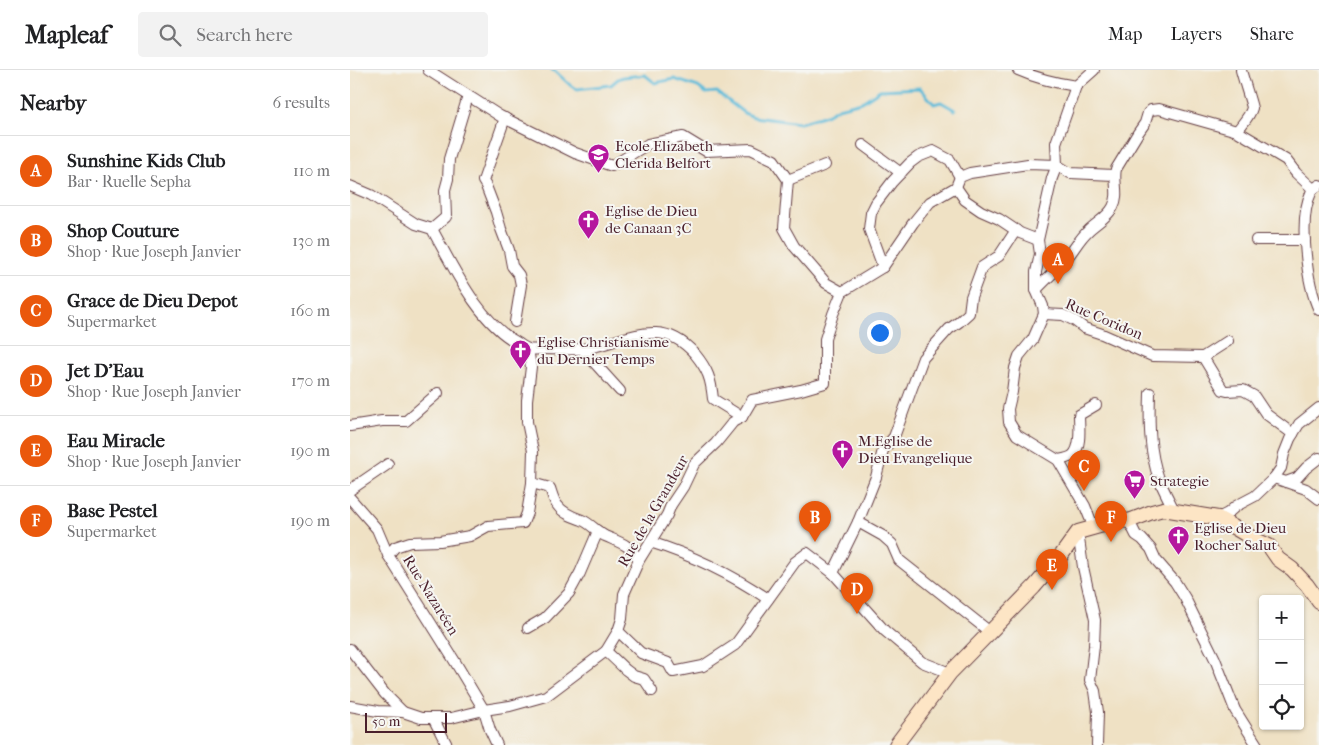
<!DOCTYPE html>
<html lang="en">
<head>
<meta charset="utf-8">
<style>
	:root { --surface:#fff; --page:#f2f2f2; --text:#202124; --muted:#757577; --line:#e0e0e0; --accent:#ea580c }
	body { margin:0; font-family:"IM FELL French Canon",serif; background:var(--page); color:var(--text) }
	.controls { position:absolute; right:15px; bottom:15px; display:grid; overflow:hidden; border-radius:5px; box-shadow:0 1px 4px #0004 }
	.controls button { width:45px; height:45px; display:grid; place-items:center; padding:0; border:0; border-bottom:1px solid var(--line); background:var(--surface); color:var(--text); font:25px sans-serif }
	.scale { position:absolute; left:15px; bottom:12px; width:82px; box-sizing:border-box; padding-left:5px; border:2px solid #4a1f2b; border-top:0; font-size:14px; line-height:18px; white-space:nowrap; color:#4a1f2b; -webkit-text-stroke:4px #f6f6f2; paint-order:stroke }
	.you { position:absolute; left:529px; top:262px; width:18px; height:18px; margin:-12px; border:4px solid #fff; border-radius:50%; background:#1a73e8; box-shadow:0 0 0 8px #1a73e833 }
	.badge { display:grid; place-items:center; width:32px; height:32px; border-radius:50%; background:var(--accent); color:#fff; font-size:16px; font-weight:700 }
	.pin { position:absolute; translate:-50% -41px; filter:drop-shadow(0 1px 2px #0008) }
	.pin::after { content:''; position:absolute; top:26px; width:18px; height:15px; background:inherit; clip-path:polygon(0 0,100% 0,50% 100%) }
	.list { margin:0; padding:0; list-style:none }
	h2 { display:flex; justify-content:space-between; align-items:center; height:65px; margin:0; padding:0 20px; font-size:21px }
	h2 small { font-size:16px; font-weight:400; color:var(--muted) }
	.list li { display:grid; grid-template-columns:32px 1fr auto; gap:15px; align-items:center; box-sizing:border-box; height:70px; padding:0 20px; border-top:1px solid var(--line) }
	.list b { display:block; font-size:19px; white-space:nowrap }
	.list p { margin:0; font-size:16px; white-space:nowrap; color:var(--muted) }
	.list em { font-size:16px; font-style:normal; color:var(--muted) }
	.icon { flex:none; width:28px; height:28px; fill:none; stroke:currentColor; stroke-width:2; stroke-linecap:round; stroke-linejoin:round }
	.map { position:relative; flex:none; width:969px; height:675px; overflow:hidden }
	header { display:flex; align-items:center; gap:30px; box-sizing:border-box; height:70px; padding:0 25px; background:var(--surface); border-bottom:1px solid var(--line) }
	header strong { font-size:24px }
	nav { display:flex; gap:28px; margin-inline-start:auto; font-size:18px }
	.search { width:350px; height:45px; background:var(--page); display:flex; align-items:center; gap:12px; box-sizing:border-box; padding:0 18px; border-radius:5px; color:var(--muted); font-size:19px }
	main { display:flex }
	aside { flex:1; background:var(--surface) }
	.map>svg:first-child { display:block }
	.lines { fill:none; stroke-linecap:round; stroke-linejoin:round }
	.stream { stroke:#5abad8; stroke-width:3 }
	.street-casing { stroke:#633c42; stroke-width:12 }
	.secondary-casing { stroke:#633c42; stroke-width:16 }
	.street { stroke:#fff; stroke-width:10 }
	.secondary { stroke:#fde5c5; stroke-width:14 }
	.labels { text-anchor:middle; stroke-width:4; stroke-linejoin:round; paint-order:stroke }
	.poi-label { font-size:15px; fill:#4a1f2b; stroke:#f6f6f2; text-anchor:start }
	.street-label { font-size:15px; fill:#4a1f2b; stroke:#f6f6f2 }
</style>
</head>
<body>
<header>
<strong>Mapleaf</strong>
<div class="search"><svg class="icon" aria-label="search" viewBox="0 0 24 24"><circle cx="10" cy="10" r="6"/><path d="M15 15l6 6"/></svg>Search here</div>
<nav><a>Map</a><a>Layers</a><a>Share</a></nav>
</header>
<main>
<aside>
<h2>Nearby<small>6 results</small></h2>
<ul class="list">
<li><span class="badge">A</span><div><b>Sunshine Kids Club</b><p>Bar · Ruelle Sepha</p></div><em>110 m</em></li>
<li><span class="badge">B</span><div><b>Shop Couture</b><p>Shop · Rue Joseph Janvier</p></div><em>130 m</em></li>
<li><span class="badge">C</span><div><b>Grace de Dieu Depot</b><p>Supermarket</p></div><em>160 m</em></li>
<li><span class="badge">D</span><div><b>Jet D'Eau</b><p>Shop · Rue Joseph Janvier</p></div><em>170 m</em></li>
<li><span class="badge">E</span><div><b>Eau Miracle</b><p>Shop · Rue Joseph Janvier</p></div><em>190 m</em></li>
<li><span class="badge">F</span><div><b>Base Pestel</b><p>Supermarket</p></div><em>190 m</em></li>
</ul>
</aside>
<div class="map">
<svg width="969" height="675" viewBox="0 0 969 675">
	<rect width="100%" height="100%" fill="#f6f6f2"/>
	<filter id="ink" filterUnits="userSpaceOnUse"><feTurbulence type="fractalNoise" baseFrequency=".02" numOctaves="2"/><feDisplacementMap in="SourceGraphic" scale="10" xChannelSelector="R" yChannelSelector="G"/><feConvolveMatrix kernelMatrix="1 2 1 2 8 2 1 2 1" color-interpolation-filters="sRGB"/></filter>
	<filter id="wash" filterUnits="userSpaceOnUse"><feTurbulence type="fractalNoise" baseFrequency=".0096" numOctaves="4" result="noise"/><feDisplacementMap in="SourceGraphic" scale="20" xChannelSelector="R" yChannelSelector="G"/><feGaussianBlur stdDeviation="1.12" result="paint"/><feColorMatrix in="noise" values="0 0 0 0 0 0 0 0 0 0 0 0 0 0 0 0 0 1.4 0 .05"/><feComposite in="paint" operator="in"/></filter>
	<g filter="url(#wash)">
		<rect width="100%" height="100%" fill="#efe1c4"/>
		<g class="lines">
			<polyline class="stream" points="202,0 205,1 221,16 227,19 261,15 268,9 273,7 295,5 305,13 324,9 348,17 356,23 367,22 394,43 404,47 450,53 476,45 488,38 512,32 530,20 570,18 584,34 591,32 605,40"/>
		</g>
	</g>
	<g filter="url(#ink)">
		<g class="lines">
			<defs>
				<g id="street">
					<polyline points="78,0 150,46 225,83 262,96 298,74 333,67 356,81 401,79 424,90 438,110 434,158 444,176 476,213 492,222"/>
					<path d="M668,0c18,8 38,13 58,16"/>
					<polyline points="155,48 133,111 136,116 146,142 151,159 159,180 162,196 169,205 171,215 165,252"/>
					<path d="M887,61c5,-7 13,-15 15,-23 0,-2 -10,-33 -11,-38"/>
					<polyline points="513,75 551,103"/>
					<polyline points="438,110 475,95"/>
					<path d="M969,115c-4,3 -7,4 -8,8 -13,26 -4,92 8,117"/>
					<path d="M0,116l21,9 45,29 16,5c21,38 47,94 86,114 3,2 7,5 11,6 4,1 10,0 15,0 16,0 34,2 49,-2 38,-9 70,-30 102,7 13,16 16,25 18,45l29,18"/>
					<polyline points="606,117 615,130 631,141 649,149 670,163 688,170"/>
					<polyline points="82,159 96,147 95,120 98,109 99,89 118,26"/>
					<polyline points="906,170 955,170"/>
					<polyline points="533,197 519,159 521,143 526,133 542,112 560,93 568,87 583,81 600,90 610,107"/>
					<path d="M686,220c10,-11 21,-20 30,-31 8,-9 13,-20 22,-28 8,-8 20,-14 25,-24 7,-13 0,-25 3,-38l22,-36 7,-10 3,-10 3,-3 8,-1 78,22 49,29 10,13 17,16"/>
					<polyline points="694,244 693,236 686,220 686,202 690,184 688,170 702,108 707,95 720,103 764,105"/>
					<path d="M178,279l3,18 -4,33v22l6,29 -1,32 18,5c2,6 4,14 8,18 6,8 16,11 24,14 8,3 15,12 23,16 16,7 24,8 34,24"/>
					<polyline points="232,279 270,321"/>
					<polyline points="853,287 873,320 877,321 893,320 904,326 916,344 943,364"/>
					<path d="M800,323c-1,29 -1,58 9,86 4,10 10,21 15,31"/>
					<polyline points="0,356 32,351 56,351 88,323"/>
					<path d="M708,390c5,-1 12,-2 15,-5 9,-8 6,-30 6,-40l17,-10"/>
					<polyline points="924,408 936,412 947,408 956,398 969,388"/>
					<polyline points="936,412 956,419 969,429"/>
					<polyline points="0,420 38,394"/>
					<polyline points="0,428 27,459 38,485 104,590 134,640 140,660 147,675"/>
					<polyline points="868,448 878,443 886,436 905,426 924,408 931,398 934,384 940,369 949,354 969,338"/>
					<polyline points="779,451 786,465 792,469 801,479 806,490 825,512 835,528 865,589 885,640 907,675"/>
					<polyline points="508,452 533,466 542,474 549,490 640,562"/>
					<polyline points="750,456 743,456 735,436 708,390 667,365 659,352 658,339 662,322 665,298 669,286 683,269 694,244 713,245 725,251 734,258 752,264 802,286 853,287 878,271"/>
					<polyline points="728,462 733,497 745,550 744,576 740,610 745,621 748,642 747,675"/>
					<path d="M300,472c42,13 81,32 118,57"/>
					<polyline points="38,485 45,477 60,472 90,471 120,466 138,456 173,453 177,443 182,413"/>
					<polyline points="178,558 195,548 219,523 230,503 248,461"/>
					<polyline points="268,561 291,583 318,593 323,602 353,596 385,575 445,492 457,483 483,503"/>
					<polyline points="0,579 35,624 53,642"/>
					<polyline points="256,581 276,600 284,606 294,609 302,621"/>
					<polyline points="600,603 572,592 535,561 483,503 508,452 526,407 533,380 544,367 573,288 599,259 609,252 619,243 621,227 632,197 649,186 666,160"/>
					<polyline points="0,636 28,641 53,642 71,648 101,648 134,640 160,636 196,626 256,581 268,561 272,549 274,524 289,490 317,445 321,435 333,417 344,394 366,373 383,352 392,347 402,330 451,320 475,313 475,269 483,244 492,222 533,197 563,153 580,132 606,117 610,107 620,103 678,94 707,95 706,73 726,16 744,0"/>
					<polyline points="83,648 97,675"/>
				</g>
				<polyline id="secondary" points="546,675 600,603 684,517 710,487 728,462 771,450 779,451 802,442 813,439 868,448 902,468 919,476 928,489 942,499 957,515 969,532"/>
			</defs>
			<use href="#street" class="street-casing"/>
			<use href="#secondary" class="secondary-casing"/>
			<use href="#street" class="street"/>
			<use href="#secondary" class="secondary"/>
		</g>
	</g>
	<defs>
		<symbol id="school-pin" viewBox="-11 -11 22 30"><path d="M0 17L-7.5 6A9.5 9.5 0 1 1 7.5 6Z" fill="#b5179e" stroke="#f6f6f2"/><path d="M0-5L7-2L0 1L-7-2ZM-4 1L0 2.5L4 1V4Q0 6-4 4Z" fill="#fff"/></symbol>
		<symbol id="church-pin" viewBox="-11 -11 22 30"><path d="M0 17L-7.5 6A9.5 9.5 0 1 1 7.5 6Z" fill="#b5179e" stroke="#f6f6f2"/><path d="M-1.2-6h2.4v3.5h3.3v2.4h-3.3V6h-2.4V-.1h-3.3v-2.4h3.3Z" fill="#fff"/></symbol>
		<symbol id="supermarket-pin" viewBox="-11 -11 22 30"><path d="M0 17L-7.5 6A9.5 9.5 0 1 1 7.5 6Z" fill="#b5179e" stroke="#f6f6f2"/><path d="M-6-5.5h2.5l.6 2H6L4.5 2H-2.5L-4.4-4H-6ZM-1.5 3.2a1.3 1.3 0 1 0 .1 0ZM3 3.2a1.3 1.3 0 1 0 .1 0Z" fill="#fff"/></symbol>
	</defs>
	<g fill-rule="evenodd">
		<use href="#school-pin" x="236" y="72" width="25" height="34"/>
		<use href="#church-pin" x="226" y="138" width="25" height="34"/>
		<use href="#church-pin" x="158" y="268" width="25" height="34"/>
		<use href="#church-pin" x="480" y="368" width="25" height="34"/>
		<use href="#supermarket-pin" x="772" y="398" width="25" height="34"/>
		<use href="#church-pin" x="816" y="454" width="25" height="34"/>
	</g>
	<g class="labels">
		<g class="poi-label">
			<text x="265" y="81">Ecole Elizabeth<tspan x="265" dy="17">Clerida Belfort</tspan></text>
			<text x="255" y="146">Eglise de Dieu<tspan x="255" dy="17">de Canaan 3C</tspan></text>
			<text x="187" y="277">Eglise Christianisme<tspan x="187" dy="17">du Dernier Temps</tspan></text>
			<text x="508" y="376">M.Eglise de<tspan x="508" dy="17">Dieu Evangelique</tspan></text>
			<text x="800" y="416">Strategie</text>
			<text x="844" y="463">Eglise de Dieu<tspan x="844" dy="17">Rocher Salut</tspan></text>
		</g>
		<g class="street-label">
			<text transform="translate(754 249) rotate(23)" y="5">Rue Coridon</text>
			<text transform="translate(303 441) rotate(-60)" y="5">Rue de la Grandeur</text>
			<text transform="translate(81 525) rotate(58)" y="5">Rue Nazaréen</text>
		</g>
	</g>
</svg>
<div class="controls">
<button>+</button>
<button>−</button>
<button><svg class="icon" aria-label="locate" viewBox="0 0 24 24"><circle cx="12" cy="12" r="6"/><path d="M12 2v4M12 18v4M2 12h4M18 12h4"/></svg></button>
</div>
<div class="scale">50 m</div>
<div class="you"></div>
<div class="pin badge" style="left:708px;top:214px">A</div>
<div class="pin badge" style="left:465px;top:472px">B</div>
<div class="pin badge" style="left:734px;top:421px">C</div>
<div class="pin badge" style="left:507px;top:544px">D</div>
<div class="pin badge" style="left:702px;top:520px">E</div>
<div class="pin badge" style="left:761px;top:472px">F</div>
</div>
</main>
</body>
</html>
